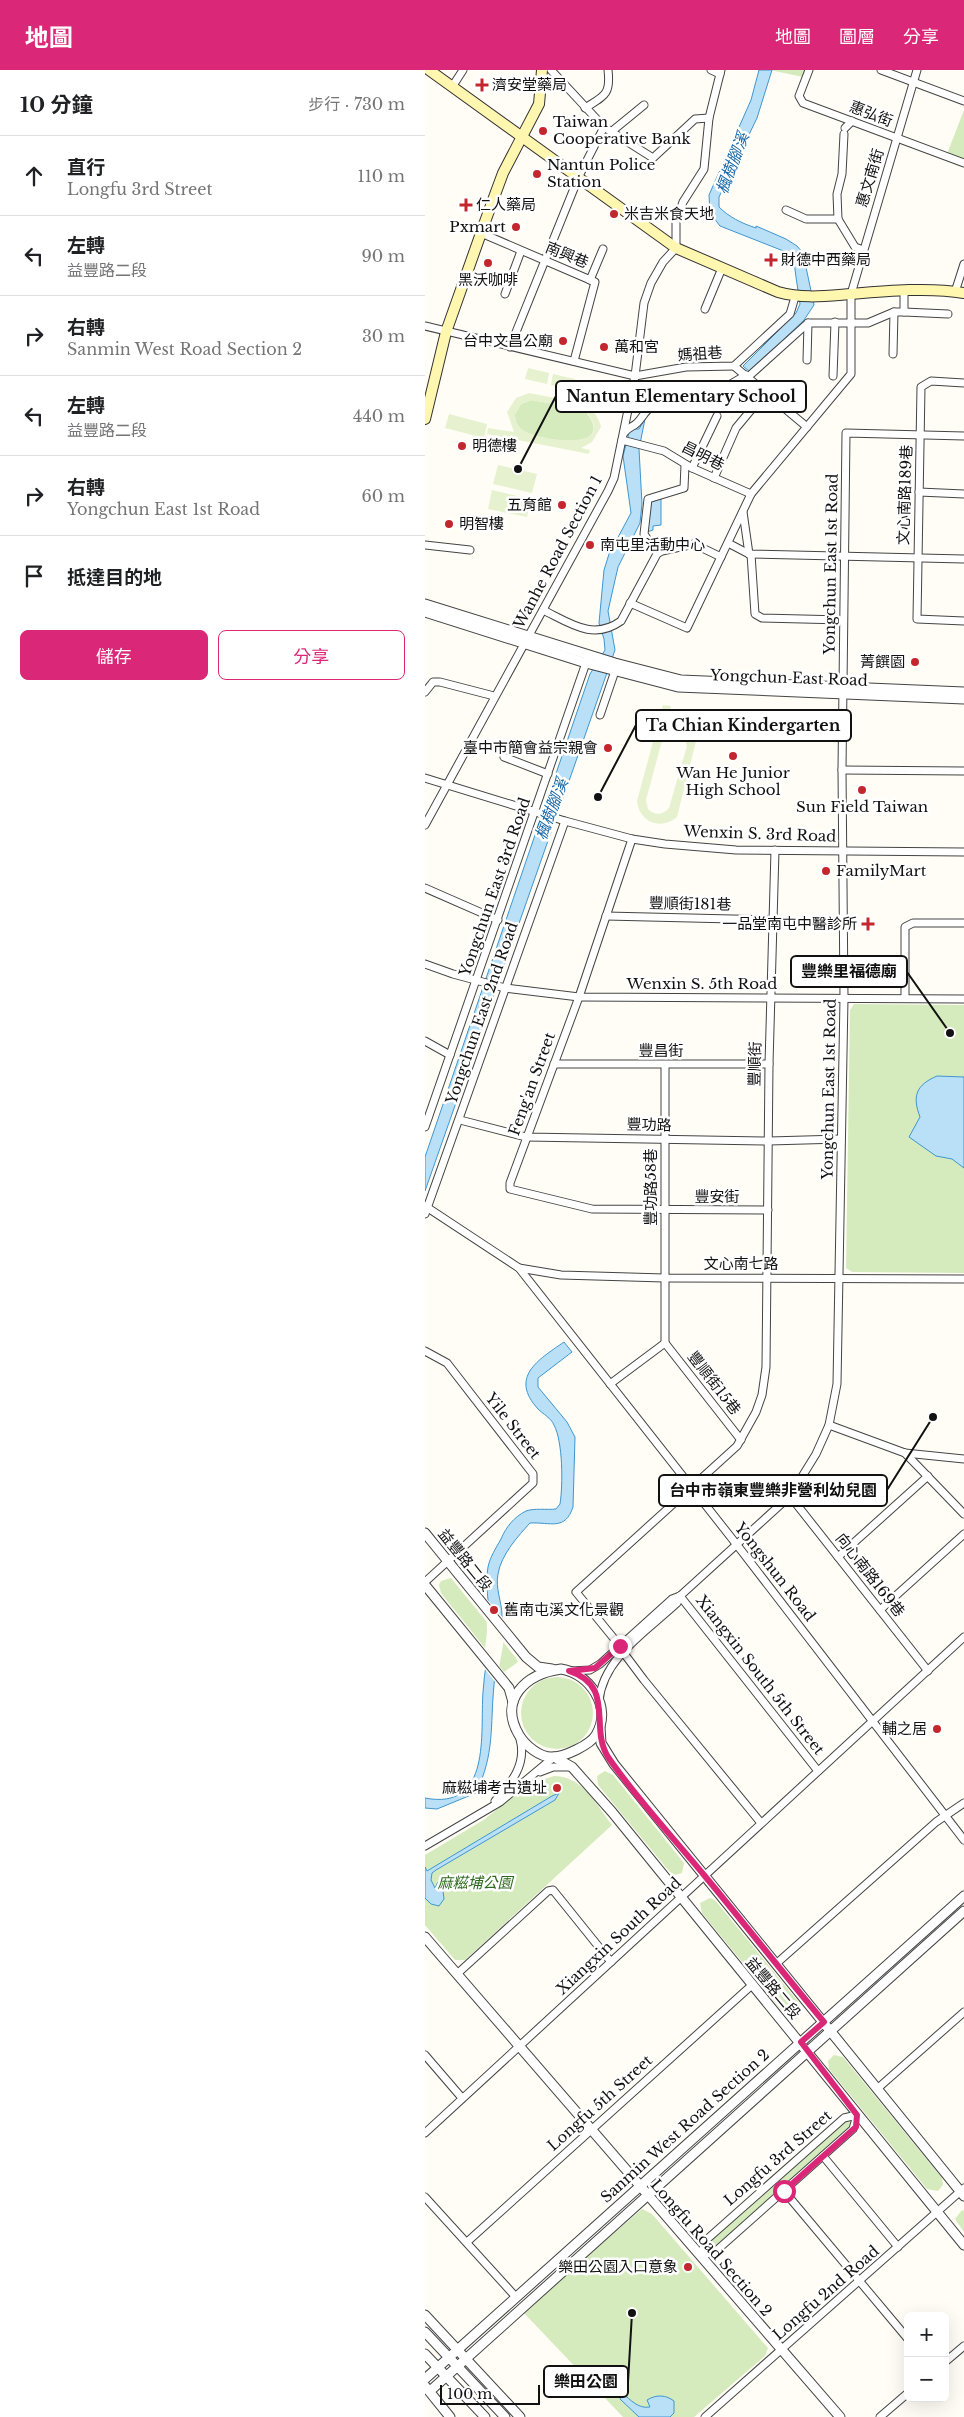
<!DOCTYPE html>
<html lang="zh-TW">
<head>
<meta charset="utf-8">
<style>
	:root { --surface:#fff; --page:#f6f6f6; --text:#202124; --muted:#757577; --line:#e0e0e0; --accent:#db2777 }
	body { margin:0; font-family:"Libre Baskerville","Noto Sans TC",serif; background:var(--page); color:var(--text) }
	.controls { position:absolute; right:15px; bottom:15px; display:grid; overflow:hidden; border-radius:8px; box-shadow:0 5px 20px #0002 }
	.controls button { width:45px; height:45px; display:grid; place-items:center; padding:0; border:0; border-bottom:1px solid var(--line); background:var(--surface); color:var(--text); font:25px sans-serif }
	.scale { position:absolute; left:15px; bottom:12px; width:100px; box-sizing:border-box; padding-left:5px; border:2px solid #111; border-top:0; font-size:14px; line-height:18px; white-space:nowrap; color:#111; -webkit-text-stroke:4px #fff; paint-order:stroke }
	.stop { position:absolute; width:15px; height:15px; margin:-11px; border:4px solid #db2777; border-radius:50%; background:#fff }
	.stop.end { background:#db2777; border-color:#fff; box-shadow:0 1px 5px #0008 }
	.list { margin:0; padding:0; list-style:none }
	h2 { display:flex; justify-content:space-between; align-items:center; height:65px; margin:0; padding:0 20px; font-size:21px }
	h2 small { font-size:16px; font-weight:400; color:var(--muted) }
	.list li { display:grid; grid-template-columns:32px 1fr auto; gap:15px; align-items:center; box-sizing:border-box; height:80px; padding:0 20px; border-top:1px solid var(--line) }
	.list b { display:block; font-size:19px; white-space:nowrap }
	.list p { margin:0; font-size:16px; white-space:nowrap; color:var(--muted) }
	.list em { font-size:16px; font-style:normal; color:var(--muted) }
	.actions { display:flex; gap:10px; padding:15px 20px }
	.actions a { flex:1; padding:11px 0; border:1px solid var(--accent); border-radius:8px; text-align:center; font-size:18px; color:var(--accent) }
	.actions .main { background:var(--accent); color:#fff }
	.icon { flex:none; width:28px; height:28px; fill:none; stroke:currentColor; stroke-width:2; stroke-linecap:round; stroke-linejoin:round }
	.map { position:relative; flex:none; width:539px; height:2347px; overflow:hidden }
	header { display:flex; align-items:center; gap:30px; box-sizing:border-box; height:70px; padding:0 25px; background:var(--accent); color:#fff }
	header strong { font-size:24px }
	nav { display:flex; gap:28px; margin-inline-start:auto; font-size:18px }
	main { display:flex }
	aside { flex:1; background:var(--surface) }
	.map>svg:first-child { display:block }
	.green { fill:#d5ebbd }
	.pitch { fill:#e6f2cf; fill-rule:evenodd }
	.water { fill:#b9e0f7; stroke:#3f96cf }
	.pier { fill:#fffdf5 }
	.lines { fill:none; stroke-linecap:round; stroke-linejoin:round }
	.minor-casing { stroke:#444; stroke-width:9 }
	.tertiary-casing { stroke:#444; stroke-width:11 }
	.secondary-casing { stroke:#333; stroke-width:12 }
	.minor { stroke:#fff; stroke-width:7 }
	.tertiary { stroke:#fff; stroke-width:9 }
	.secondary { stroke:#fff6b0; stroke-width:10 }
	.route { stroke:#db2777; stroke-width:6 }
	.poi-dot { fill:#c4262e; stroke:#fff; stroke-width:2 }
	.labels { text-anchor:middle; stroke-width:5; stroke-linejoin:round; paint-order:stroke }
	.poi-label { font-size:15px; fill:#111; stroke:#fff; text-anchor:start }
	.street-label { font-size:15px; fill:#111; stroke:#fff }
	.park-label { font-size:15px; font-style:italic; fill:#2f6b1f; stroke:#fff }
	.water-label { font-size:16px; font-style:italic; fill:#1768a6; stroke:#fff }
	.leader { fill:none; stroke:#111; stroke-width:2 }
	.callout-dot { fill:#111; stroke:#fff; stroke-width:2 }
	.callout { fill:#fff; stroke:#111; stroke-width:2 }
	.callout-label { font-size:16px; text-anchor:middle; font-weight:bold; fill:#111 }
</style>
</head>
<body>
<header>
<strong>地圖</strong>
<nav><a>地圖</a><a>圖層</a><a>分享</a></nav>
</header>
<main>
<aside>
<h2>10 分鐘<small>步行 · 730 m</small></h2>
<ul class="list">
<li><svg class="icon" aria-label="ahead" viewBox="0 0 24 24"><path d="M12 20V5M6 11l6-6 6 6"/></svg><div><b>直行</b><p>Longfu 3rd Street</p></div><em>110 m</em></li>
<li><svg class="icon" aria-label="left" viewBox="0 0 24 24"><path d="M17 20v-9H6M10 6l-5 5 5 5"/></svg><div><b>左轉</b><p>益豐路二段</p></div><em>90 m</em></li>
<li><svg class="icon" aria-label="right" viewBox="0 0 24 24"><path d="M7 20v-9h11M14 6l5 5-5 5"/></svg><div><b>右轉</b><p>Sanmin West Road Section 2</p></div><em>30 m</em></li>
<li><svg class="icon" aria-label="left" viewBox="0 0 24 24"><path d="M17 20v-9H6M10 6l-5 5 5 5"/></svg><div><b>左轉</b><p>益豐路二段</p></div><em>440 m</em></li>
<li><svg class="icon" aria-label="right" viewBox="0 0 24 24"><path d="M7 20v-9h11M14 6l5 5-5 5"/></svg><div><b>右轉</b><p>Yongchun East 1st Road</p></div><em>60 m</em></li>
<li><svg class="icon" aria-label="arrive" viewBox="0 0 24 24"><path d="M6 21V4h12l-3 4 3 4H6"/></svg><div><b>抵達目的地</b></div></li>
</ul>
<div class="actions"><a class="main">儲存</a><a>分享</a></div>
</aside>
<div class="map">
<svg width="539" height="2347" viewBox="0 0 539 2347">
	<rect width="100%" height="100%" fill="#fffdf5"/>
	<g class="green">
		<polygon points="345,0 381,0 378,7"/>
		<polygon points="539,40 539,90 522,84"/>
		<path d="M106,330l52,9c42,46 -52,32 -63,19 -4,-4 -5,-9 -5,-14l6,-10z"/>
		<polygon points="429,934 539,935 539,1203 427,1202 421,1198 425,940"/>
		<polygon points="26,1508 91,1588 93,1592 79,1602 16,1523 14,1515 16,1511"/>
		<circle cx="132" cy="1643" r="36"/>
		<polygon points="180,1701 188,1705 259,1793 257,1803 250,1805 244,1801 173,1715 172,1706"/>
		<path d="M129,1706c28,0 42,28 58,49l-147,135h-10l-30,-35v-70l60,-36 43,-35z"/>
		<polygon points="285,1828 290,1830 375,1934 375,1946 371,1949 362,1947 277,1843 275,1833"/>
		<polygon points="409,1985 418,1987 517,2108 518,2115 513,2121 502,2119 404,1999 403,1991"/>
		<polygon points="419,2051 425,2052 425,2058 292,2176 286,2174 286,2170"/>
		<polygon points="217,2139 227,2144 343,2278 340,2286 269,2347 198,2347 98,2242"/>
		<polygon points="537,2140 539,2141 539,2162 530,2149"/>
	</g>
	<g class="pitch">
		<polygon points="103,298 124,303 122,314 100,309"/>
		<polygon points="128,304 150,309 147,320 126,315"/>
		<path d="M104,323l57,11c7,7 13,13 15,23l-9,15 -11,6 9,2 -1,4 -102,-20 1,-6 26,4 -7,-20 9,-14zM106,330l52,9c43,45 -51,32 -63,19 -4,-4 -5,-9 -5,-14l6,-10z"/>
		<polygon points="24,344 62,354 59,368 20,358"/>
		<polygon points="73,395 112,404 107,423 68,414"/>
		<polygon points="67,420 106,429 102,447 63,439"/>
		<path d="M238,635l8,1 -5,19c15,-4 25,2 30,16l-19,76c-16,14 -38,5 -40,-16zM249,661l9,3 4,12 -18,62c-6,7 -14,8 -21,1l-2,-9 17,-63z"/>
	</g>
	<g class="water">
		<path d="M334,0h13l-15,48 -38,79v10c10,10 22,16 37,21v-2l30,13 11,7 6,7 11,52 -10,15 -54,52 -7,-6 53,-53 4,-9 -4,-27 -2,-15 -8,-10 -66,-26 -10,-13 -1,-18 42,-95z"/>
		<polygon points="220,349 214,379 217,434 215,453 193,497 183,541 190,580 0,1121 0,1087 165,604 180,580 179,569 174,553 179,500 184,484 206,443 198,386 205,359 214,359"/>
		<polygon points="236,429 236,455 228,456 228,460 222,462 224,430"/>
		<path d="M512,1006l27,1v91l-12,-9 -16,-3 -27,-19 11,-20c-8,-21 -4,-32 17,-41z"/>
		<path d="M139,1272l8,10 -34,26v9l29,35 8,15 -2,70c-8,24 -22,15 -43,16 -12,13 -29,32 -32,51 -3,14 4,28 4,42 0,24 -6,45 -8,69 -4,42 1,68 -18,108l-39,16 -12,-1v-10c67,13 55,-65 58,-106 1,-20 6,-40 7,-61 1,-21 -6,-44 -2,-64 2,-10 8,-19 13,-28 5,-12 13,-22 25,-28 8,-3 21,-1 30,-2l4,-5c3,-19 3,-62 -6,-79 -3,-7 -11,-11 -16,-16 -29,-32 0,-49 26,-67z"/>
		<polygon points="134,1723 130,1730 11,1800 7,1803 6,1810 10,1818 13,1812 17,1813 19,1829 14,1836 6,1834 0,1828 0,1797 2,1801 127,1726"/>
		<path d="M197,2323c9,7 16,16 28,14l-3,-7c10,-6 19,-5 27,1v12l-4,4h-31l-19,-18z"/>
	</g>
	<polygon class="pier" points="61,1528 79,1549 78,1576 71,1613 58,1597 62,1561"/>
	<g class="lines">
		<defs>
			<g id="minor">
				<polyline points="126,0 179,57 228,88 270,49 284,48"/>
				<polyline points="286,0 295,4"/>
				<polyline points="384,0 374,26 378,33 539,93"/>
				<polyline points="456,0 539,31"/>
				<polyline points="27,17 38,0"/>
				<path d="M160,38c19,-12 26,-13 23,-38"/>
				<polyline points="420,58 427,51"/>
				<polyline points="186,62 219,35"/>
				<polyline points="419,64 417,104 412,124 413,149 430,177 438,180"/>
				<polyline points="361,140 381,149 413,149"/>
				<polyline points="56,163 170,212 149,291"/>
				<polyline points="165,210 178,179"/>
				<polyline points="530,222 539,194"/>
				<polyline points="80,224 96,181"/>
				<polyline points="280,239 297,198"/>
				<polyline points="479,242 523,244"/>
				<polyline points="0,256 210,306 261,297 309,296 365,244 370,227"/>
				<polyline points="85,277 154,106 179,57"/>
				<polyline points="468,284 469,242"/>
				<polyline points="382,290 383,253"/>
				<polyline points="309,296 382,357"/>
				<polyline points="408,306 410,252"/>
				<polyline points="323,307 383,253 443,253 469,242 479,242 479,221"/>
				<polyline points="539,313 506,311 496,317 492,549 539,551"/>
				<path d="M199,363c4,-6 9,-6 13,-10 6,-6 8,-12 15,-17l72,-18 22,-13"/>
				<polyline points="197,370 239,381 267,398 326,424"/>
				<polyline points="267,398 292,346"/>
				<polyline points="289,408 311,358 341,322"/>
				<polyline points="494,422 539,424"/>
				<polyline points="318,442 324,484"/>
				<polyline points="303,473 324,484 539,489"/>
				<polyline points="0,475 45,480"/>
				<polyline points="228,478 219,464 223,429 259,418 260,395"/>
				<polyline points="326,484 330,544 337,548 418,550"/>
				<polyline points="205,533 262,558 326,424 426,304 426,224 492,0"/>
				<path d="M118,540c27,13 50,31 78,11l36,-67 5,-3 32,-7 27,13"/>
				<polyline points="0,622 8,612 15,612 69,626"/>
				<polyline points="175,645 190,601"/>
				<polyline points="79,687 123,704"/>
				<polyline points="417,700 539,701"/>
				<polyline points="0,708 140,751 207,769 240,774 311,780 539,782"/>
				<polyline points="0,755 183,421 189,408 210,306 219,233 226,213 238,192 251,178 251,151 258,132 279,99 284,48 296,0"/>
				<polyline points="207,769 154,927 85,1113 85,1119 167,1139 343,1140"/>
				<polyline points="0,818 73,850"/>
				<polyline points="181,846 348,850"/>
				<polyline points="0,894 28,904 80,918 154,927 539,929"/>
				<polyline points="480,928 480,857 488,853 539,853"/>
				<polyline points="0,971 25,985"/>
				<polyline points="129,994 344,994"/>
				<polyline points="35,1050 101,1067 344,1071 416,1069"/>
				<polyline points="0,1057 162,590"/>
				<polyline points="0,1136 94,1198 312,1475 539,1770"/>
				<polyline points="0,1144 140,751"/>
				<polyline points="94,1198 136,1205 239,1208 539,1209"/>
				<polyline points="240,1273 240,995"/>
				<polyline points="240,1273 316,1370"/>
				<polyline points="0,1281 22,1293 108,1404 108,1413 0,1512"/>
				<polyline points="185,1314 240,1273"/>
				<polyline points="404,1355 480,1383 539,1389"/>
				<polyline points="480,1383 539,1444"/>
				<polyline points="365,1426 503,1601"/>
				<polyline points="413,1487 503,1406"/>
				<polyline points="255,1526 393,1701"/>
				<polyline points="455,1540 539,1464"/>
				<polyline points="195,1576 151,1522 312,1376 331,1342 337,1325 341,1297 344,994 350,780"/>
				<polyline points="198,1582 219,1610 336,1753"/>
				<polyline points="146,1601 165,1600 175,1594 247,1529 255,1526 365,1426 391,1384 404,1355 412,1314 419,928 417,700 421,363 539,366"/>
				<path d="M174,1631c4,-43 48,-70 78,-98l3,-7"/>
				<polyline points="115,1702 128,1697 146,1697"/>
				<path d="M70,1731c16,-18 32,-36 25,-62"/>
				<polyline points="0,1776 75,1732 129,1687"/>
				<polyline points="352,1893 511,1752 539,1733"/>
				<polyline points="32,1904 123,1821 128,1820 186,1892"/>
				<polyline points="0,1985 37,2028"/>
				<polyline points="452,2019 539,1942"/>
				<polygon points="432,2045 428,2059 291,2181 276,2186 280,2171 419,2048"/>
				<polyline points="0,2063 539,1567"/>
				<polyline points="398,2086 473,2177"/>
				<polyline points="359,2121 483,2269"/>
				<polyline points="0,2127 90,2226"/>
				<polyline points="42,2172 327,1915"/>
				<polyline points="520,2292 539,2276"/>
				<polyline points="280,2347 539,2118"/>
				<polyline points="455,2347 483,2323"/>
			</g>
			<g id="tertiary">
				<polyline points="0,534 190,593 256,610 539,622"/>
				<polyline points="0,542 161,593 253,617 539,629"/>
				<polyline points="0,1463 101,1587 113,1597 127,1599"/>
				<polyline points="0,1515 84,1618 88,1632"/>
				<path d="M136,1599c28,4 52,38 35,66 -6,10 -32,22 -43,22 -13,1 -28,-12 -34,-22 -21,-36 7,-61 42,-66z"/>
				<polyline points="175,1657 176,1673 189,1694 539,2126"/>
				<polyline points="129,1687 147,1697 187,1742 539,2175"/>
				<polyline points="0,1867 415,2347"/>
				<polyline points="0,2245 95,2347"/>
				<polyline points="0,2262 80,2347"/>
				<polyline points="0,2284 60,2347"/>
				<polyline points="0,2309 539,1826"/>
				<polyline points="0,2316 25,2347"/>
				<polyline points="5,2321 539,1841"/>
			</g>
			<g id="secondary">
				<path d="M4,0l247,178 102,44c25,7 47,4 73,2 35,-3 79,-7 113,-1"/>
				<polyline points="0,349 21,262 61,149 78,103 114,34 117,0"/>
			</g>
		</defs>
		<use href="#minor" class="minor-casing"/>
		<use href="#tertiary" class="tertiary-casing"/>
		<use href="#secondary" class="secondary-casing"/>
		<use href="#minor" class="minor"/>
		<use href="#tertiary" class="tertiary"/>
		<use href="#secondary" class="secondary"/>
	</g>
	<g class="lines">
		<path class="route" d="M195,1576l-25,22 -26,3c47,15 20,56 39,86 28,41 64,79 96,118 40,48 79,98 120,147l-23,20 56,73 -1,12 -72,64"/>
	</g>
	<g class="poi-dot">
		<path d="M54.5 7.5h5v5h5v5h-5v5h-5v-5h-5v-5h5z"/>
		<circle cx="118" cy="61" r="5"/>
		<circle cx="112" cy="104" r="5"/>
		<path d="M38.5 127.5h5v5h5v5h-5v5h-5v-5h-5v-5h5z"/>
		<circle cx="189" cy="144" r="5"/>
		<circle cx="91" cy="157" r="5"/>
		<path d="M343.5 182.5h5v5h5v5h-5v5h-5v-5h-5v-5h5z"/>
		<circle cx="63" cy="193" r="5"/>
		<circle cx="138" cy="271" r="5"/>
		<circle cx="179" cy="277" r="5"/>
		<circle cx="37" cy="376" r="5"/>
		<circle cx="137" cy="435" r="5"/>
		<circle cx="24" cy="454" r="5"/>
		<circle cx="165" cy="475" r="5"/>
		<circle cx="490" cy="592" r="5"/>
		<circle cx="183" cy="678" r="5"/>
		<circle cx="308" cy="686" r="5"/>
		<circle cx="437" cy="720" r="5"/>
		<circle cx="401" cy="801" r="5"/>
		<path d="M440.5 846.5h5v5h5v5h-5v5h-5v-5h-5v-5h5z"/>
		<circle cx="69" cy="1540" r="5"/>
		<circle cx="512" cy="1659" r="5"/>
		<circle cx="132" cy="1718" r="5"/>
		<circle cx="263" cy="2197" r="5"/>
	</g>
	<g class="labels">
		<g class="poi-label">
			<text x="67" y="20">濟安堂藥局</text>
			<text x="128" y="57">Taiwan<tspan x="128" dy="17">Cooperative Bank</tspan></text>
			<text x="122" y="100">Nantun Police<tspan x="122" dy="17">Station</tspan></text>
			<text x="51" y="140">仁人藥局</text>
			<text x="199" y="149">米吉米食天地</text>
			<text x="81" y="162" text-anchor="end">Pxmart</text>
			<text x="356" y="195">財德中西藥局</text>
			<text x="63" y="215" text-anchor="middle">黑沃咖啡</text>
			<text x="128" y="276" text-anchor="end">台中文昌公廟</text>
			<text x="189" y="282">萬和宮</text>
			<text x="47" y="381">明德樓</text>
			<text x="127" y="440" text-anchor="end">五育館</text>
			<text x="34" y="459">明智樓</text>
			<text x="175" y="480">南屯里活動中心</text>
			<text x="480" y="597" text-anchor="end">菁饌園</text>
			<text x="173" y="683" text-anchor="end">臺中市簡會益宗親會</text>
			<text x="308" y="708" text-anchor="middle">Wan He Junior<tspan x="308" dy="17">High School</tspan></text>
			<text x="437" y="742" text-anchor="middle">Sun Field Taiwan</text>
			<text x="411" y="806">FamilyMart</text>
			<text x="432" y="859" text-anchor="end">一品堂南屯中醫診所</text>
			<text x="79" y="1545">舊南屯溪文化景觀</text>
			<text x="502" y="1664" text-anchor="end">輔之居</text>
			<text x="122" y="1723" text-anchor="end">麻糍埔考古遺址</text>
			<text x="253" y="2202" text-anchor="end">樂田公園入口意象</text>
		</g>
		<g class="street-label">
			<text transform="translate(446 44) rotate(21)" y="5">惠弘街</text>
			<text transform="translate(445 108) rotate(-73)" y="5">惠文南街</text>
			<text transform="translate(142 185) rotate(22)" y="5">南興巷</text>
			<text transform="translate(275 284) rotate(-4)" y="5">媽祖巷</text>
			<text transform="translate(278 386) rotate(27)" y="5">昌明巷</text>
			<text transform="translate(480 425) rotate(-88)" y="5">文心南路189巷</text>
			<text transform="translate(133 482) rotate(-62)" y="5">Wanhe Road Section 1</text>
			<text transform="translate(406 494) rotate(-89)" y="5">Yongchun East 1st Road</text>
			<text transform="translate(364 608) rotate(2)" y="5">Yongchun East Road</text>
			<text transform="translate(335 764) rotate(2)" y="5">Wenxin S. 3rd Road</text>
			<text transform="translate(70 817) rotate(-71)" y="5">Yongchun East 3rd Road</text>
			<text transform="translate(265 834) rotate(1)" y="5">豐順街181巷</text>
			<text x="277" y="919">Wenxin S. 5th Road</text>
			<text transform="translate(57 943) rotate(-71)" y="5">Yongchun East 2nd Road</text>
			<text x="236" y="986">豐昌街</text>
			<text transform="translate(330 994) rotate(-89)" y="5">豐順街</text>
			<text transform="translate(107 1014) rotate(-70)" y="5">Feng'an Street</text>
			<text transform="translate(404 1019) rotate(-89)" y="5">Yongchun East 1st Road</text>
			<text transform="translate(224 1055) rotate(1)" y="5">豐功路</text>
			<text transform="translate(226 1117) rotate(-90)" y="5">豐功路58巷</text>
			<text x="292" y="1132">豐安街</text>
			<text x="316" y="1199">文心南七路</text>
			<text transform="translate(289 1313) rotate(52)" y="5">豐順街15巷</text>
			<text transform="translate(88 1356) rotate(52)" y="5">Yile Street</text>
			<text transform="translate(40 1490) rotate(51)" y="5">益豐路二段</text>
			<text transform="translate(350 1502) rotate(52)" y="5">Yongshun Road</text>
			<text transform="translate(445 1505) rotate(52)" y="5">向心南路169巷</text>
			<text transform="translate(335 1605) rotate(52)" y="5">Xiangxin South 5th Street</text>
			<text transform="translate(194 1866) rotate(-43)" y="5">Xiangxin South Road</text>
			<text transform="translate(348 1918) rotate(50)" y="5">益豐路二段</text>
			<text transform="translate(175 2033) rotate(-42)" y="5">Longfu 5th Street</text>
			<text transform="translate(260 2056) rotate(-42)" y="5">Sanmin West Road Section 2</text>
			<text transform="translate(353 2088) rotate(-41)" y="5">Longfu 3rd Street</text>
			<text transform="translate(286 2178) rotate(49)" y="5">Longfu Road Section 2</text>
			<text transform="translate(401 2223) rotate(-41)" y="5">Longfu 2nd Road</text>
		</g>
		<g class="park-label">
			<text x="50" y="1818">麻糍埔公園</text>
		</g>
		<g class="water-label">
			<text transform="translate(307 93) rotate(-69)" y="6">楓樹腳溪</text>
			<text transform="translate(126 739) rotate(-69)" y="6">楓樹腳溪</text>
		</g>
	</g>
	<path class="leader" d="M93 399L131 326M173 727L211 655M525 963L482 902M508 1347L462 1420M207 2243L203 2312"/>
	<g class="callout-dot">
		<circle cx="93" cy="399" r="5"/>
		<circle cx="173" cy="727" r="5"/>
		<circle cx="525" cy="963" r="5"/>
		<circle cx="508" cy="1347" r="5"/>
		<circle cx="207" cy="2243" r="5"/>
	</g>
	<g class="callout">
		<rect x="131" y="311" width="250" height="31" rx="5"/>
		<rect x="211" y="640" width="215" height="31" rx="5"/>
		<rect x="366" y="886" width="116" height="31" rx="5"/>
		<rect x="234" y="1405" width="228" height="31" rx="5"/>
		<rect x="119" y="2296" width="84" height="31" rx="5"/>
	</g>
	<g class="callout-label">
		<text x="256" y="332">Nantun Elementary School</text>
		<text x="318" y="661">Ta Chian Kindergarten</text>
		<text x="424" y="907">豐樂里福德廟</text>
		<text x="348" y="1426">台中市嶺東豐樂非營利幼兒園</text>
		<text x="161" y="2317">樂田公園</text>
	</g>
</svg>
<div class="controls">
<button>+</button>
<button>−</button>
</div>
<div class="scale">100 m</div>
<div class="stop" style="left:359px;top:2121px"></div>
<div class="stop end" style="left:195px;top:1576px"></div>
</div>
</main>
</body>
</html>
